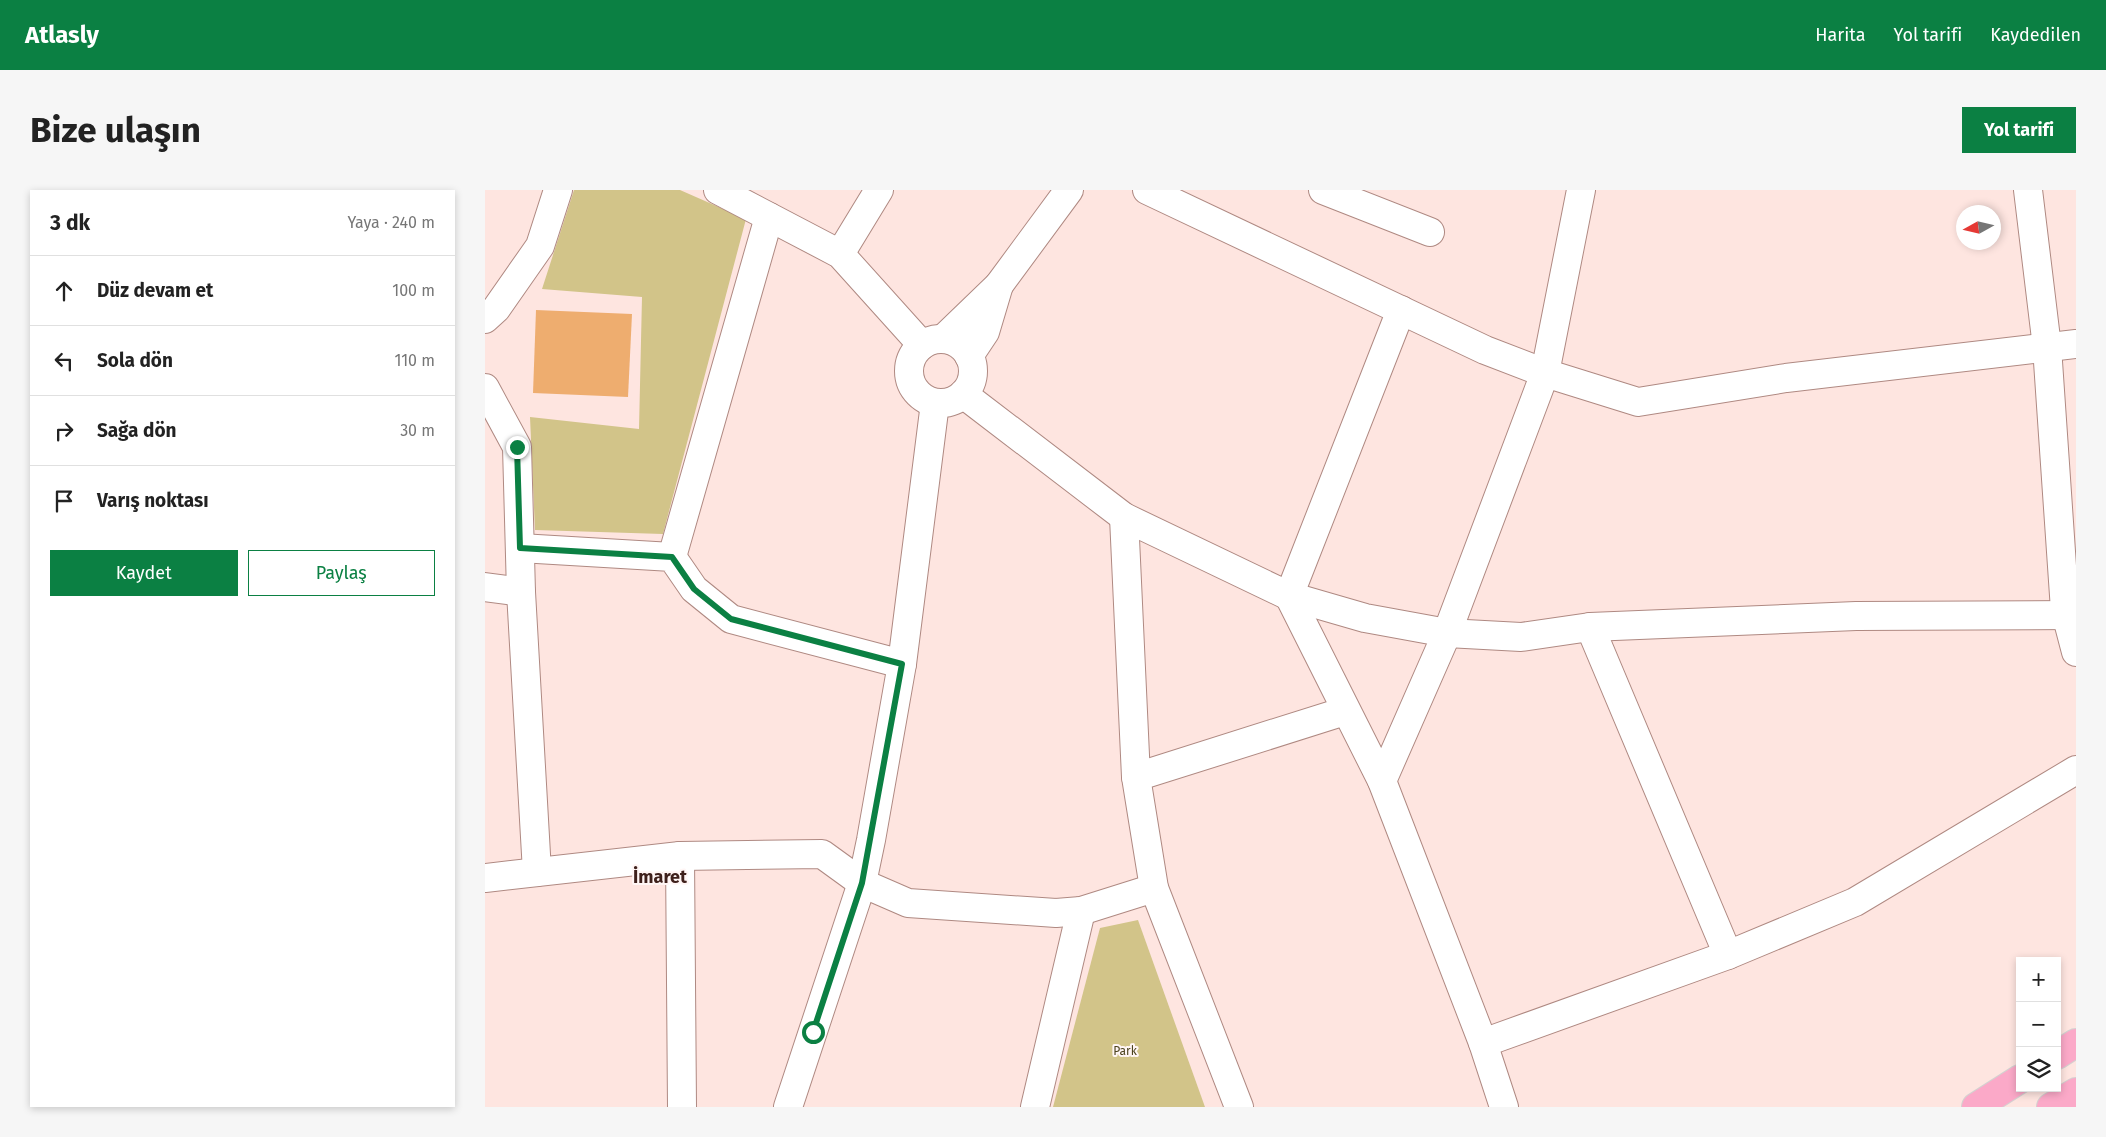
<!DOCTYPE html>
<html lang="tr">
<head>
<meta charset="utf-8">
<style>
	:root { --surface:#fff; --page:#f6f6f6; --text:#222; --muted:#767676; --line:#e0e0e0; --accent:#0b8043 }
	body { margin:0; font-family:"Fira Sans",sans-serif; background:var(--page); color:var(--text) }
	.controls { position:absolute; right:15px; bottom:15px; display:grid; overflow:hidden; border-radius:0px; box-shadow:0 2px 8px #0003 }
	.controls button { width:45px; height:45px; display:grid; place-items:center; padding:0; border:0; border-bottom:1px solid var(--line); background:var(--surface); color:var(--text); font:25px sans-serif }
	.compass { position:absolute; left:1471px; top:15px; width:45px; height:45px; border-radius:50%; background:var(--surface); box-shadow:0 2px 8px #0003; rotate:262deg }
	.stop { position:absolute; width:15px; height:15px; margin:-11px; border:4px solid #0b8043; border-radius:50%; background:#fff }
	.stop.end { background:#0b8043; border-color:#fff; box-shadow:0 1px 5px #0008 }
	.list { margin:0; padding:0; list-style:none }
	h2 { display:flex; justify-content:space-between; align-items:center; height:65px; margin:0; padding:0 20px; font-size:21px }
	h2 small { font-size:16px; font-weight:400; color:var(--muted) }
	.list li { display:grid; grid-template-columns:32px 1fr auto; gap:15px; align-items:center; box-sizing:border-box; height:70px; padding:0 20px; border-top:1px solid var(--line) }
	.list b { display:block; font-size:19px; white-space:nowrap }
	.list em { font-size:16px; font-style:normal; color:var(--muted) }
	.actions { display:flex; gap:10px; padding:15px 20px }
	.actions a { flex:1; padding:11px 0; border:1px solid var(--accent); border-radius:0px; text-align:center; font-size:18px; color:var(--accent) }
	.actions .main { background:var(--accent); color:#fff }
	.icon { flex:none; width:28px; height:28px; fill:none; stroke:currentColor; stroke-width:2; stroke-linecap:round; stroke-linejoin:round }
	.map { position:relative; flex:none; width:1591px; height:917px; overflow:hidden; border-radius:0px }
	header { display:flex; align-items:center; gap:30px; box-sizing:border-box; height:70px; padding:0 25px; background:var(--accent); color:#fff }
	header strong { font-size:24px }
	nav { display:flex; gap:28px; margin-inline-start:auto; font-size:18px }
	.intro { display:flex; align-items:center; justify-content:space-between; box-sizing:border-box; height:120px; padding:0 30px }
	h1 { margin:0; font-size:35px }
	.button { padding:12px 22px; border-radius:0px; background:var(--accent); color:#fff; font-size:18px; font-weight:700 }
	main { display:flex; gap:30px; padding:0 30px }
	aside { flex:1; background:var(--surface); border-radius:0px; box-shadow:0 2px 8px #0003 }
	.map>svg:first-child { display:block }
	.green { fill:#d2c489 }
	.building { fill:#eead6f }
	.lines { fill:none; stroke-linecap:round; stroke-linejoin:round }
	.minor-casing { stroke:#af8982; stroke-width:30 }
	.major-casing { stroke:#d4d1d0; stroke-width:30 }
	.minor { stroke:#fff; stroke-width:28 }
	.major { stroke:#fba9c8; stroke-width:28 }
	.route { stroke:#0b8043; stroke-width:6 }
	.labels { text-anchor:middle; stroke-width:4; stroke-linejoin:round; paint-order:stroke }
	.park-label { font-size:12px; fill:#4c431e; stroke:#fff6f5 }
	.district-label { font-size:18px; font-weight:bold; fill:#3e201b; stroke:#fff6f5 }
</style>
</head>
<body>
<header>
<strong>Atlasly</strong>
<nav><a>Harita</a><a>Yol tarifi</a><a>Kaydedilen</a></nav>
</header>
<div class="intro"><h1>Bize ulaşın</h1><a class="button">Yol tarifi</a></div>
<main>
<aside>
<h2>3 dk<small>Yaya · 240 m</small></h2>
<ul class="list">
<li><svg class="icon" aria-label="ahead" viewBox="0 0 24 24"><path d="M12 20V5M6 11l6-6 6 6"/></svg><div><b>Düz devam et</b></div><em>100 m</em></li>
<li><svg class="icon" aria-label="left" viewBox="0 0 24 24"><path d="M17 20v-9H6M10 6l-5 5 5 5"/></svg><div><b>Sola dön</b></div><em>110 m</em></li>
<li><svg class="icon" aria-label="right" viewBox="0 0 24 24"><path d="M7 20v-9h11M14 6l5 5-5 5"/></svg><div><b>Sağa dön</b></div><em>30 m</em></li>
<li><svg class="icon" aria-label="arrive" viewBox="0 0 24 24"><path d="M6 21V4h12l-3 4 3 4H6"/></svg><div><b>Varış noktası</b></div></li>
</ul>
<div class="actions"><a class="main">Kaydet</a><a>Paylaş</a></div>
</aside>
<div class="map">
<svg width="1591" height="917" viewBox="0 0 1591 917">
	<rect width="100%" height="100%" fill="#fee5e0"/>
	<g class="green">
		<polygon points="89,0 195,0 261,29 178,344 50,340 45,227 154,239 157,107 57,99"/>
		<polygon points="653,730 720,917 568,917 615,738"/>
	</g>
	<polygon class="building" points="51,120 147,124 143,207 48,203"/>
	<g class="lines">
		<defs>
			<g id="minor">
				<polyline points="233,0 355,64 437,155"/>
				<polyline points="662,0 1000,160 1060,183 1153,212 1301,188 1591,154"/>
				<polyline points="838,0 945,42"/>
				<polyline points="1543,0 1562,157 1580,420 1591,462"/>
				<polyline points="355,64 394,0"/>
				<polyline points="514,95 584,0"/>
				<polyline points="916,120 804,406 897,591 998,853 1019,917"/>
				<polyline points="0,129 11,119 55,56 73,0"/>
				<polyline points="458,149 514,95 500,142 484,166"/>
				<circle cx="456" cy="181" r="32"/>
				<polyline points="0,198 32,257 36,402 52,682"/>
				<polyline points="478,204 639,327 804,406 880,428 962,443 1036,447 1105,437 1371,426 1591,425"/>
				<polyline points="639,327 651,587 669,698 754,917"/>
				<polyline points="35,358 187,367 209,399 246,429 417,474"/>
				<polyline points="187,367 284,27"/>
				<polyline points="0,397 36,402"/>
				<polyline points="1105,437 1243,765"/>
				<polyline points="651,587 860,521"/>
				<polyline points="897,591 962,443 1060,183 1096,0"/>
				<polyline points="195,666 197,917"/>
				<polyline points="0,688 195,666 337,664 377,693 423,713 571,723 596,721 669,698"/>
				<polyline points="998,853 1243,765 1370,712 1591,580"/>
				<polyline points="303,917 377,693 386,650 417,474 450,213"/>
				<polyline points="550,917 596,721"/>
			</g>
			<g id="major">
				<polyline points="1572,865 1591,853"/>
				<polyline points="1491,917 1535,889"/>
				<polyline points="1566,917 1591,902"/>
			</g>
		</defs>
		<use href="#minor" class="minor-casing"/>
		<use href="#major" class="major-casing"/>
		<use href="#minor" class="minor"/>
		<use href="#major" class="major"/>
	</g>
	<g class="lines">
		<polyline class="route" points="32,257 35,358 187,367 209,399 246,429 417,474 377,693 328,842"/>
	</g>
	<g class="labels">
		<g class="park-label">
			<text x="640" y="865">Park</text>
		</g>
		<g class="district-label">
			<text x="175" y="693">İmaret</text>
		</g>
	</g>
</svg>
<div class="controls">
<button>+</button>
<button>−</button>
<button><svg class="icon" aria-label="layers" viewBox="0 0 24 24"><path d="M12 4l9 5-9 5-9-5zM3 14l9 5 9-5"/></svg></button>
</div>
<svg class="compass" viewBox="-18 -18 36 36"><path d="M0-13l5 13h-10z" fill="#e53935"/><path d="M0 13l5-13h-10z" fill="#767676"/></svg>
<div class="stop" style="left:328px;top:842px"></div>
<div class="stop end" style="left:32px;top:257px"></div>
</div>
</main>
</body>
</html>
